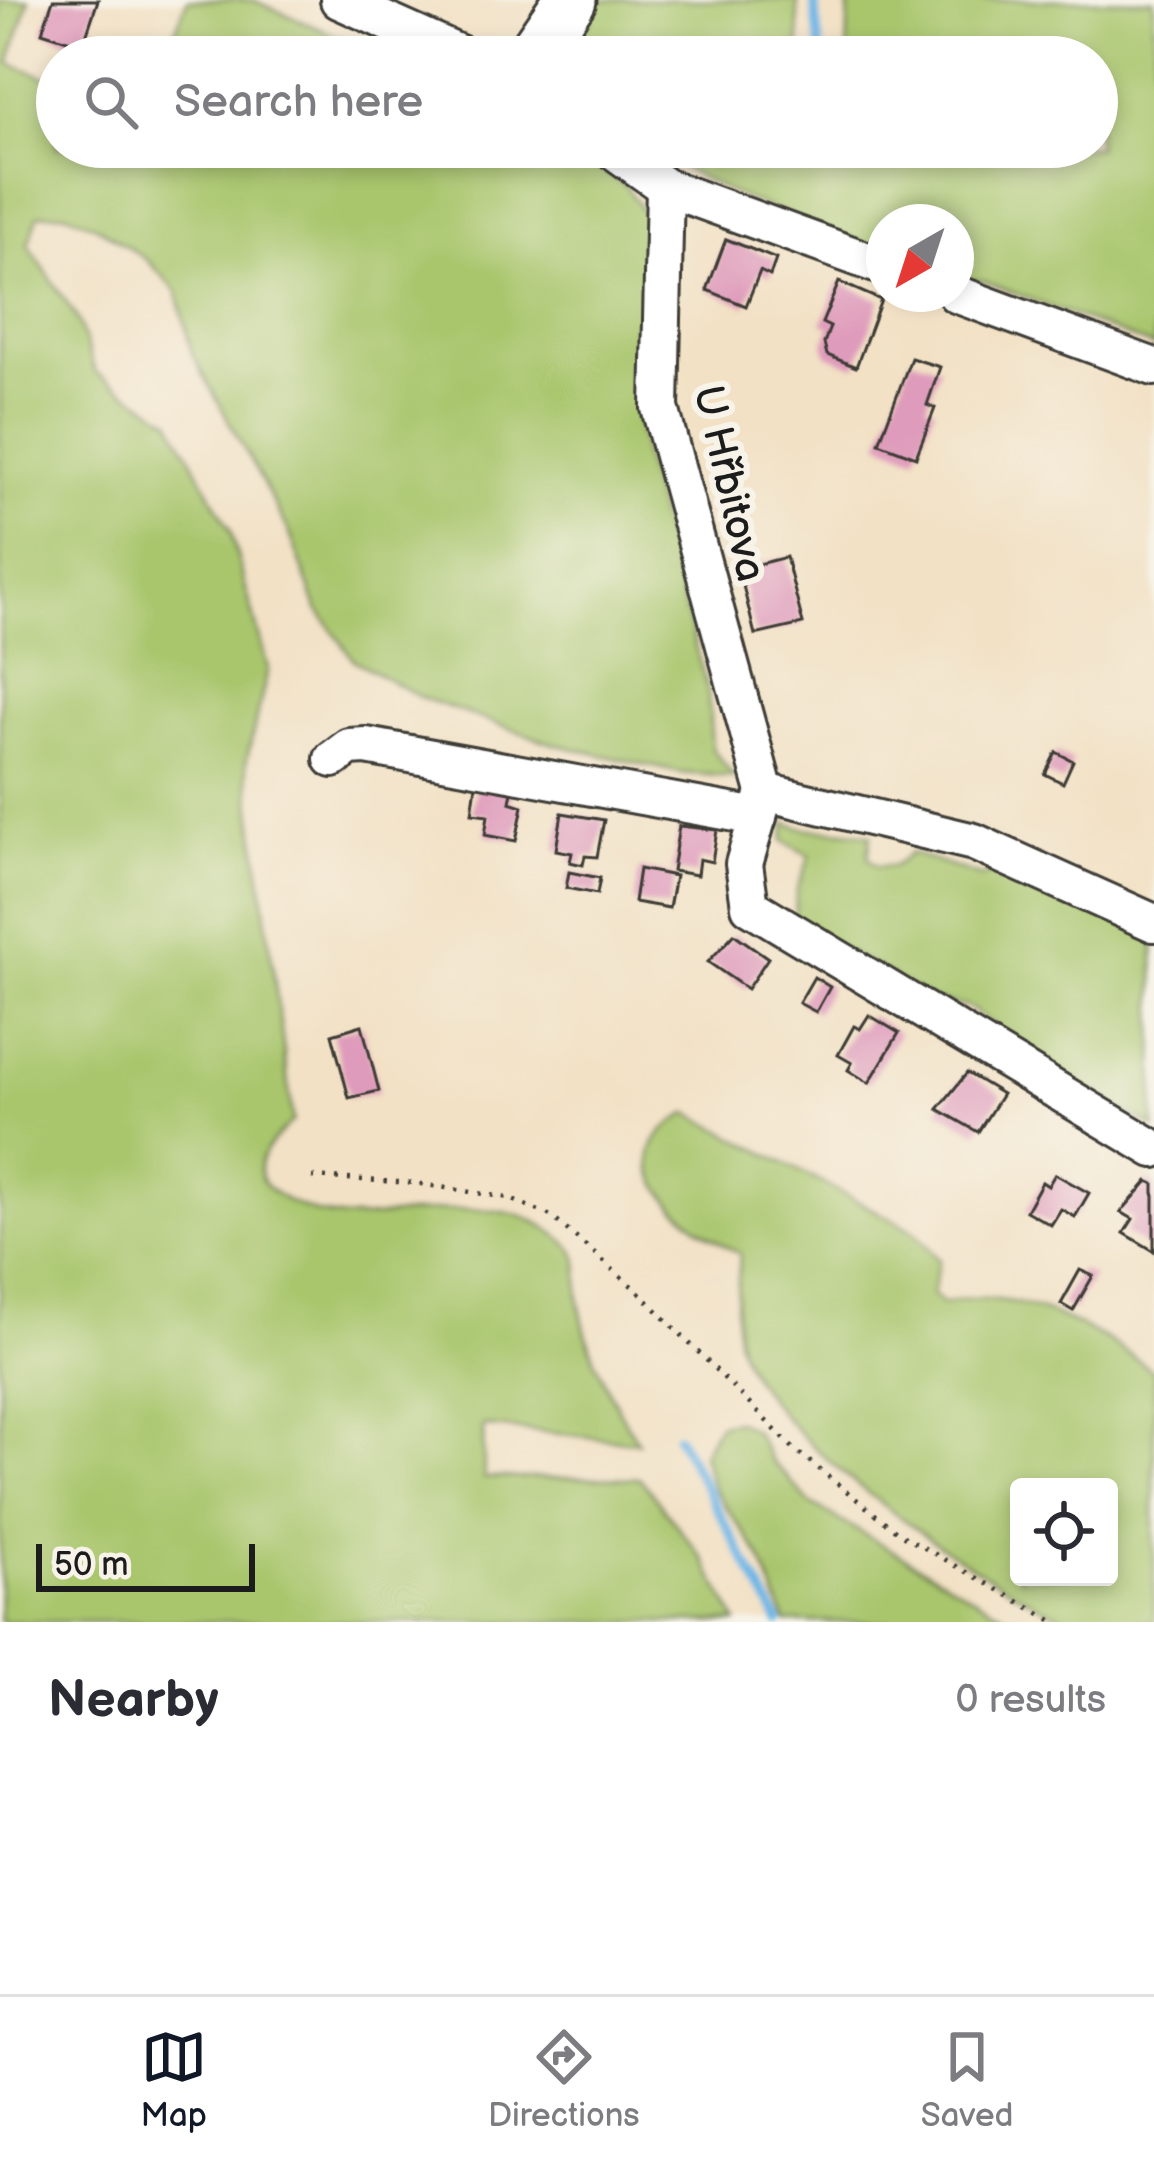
<!DOCTYPE html>
<html lang="en">
<head>
<meta charset="utf-8">
<style>
	:root { --surface:#fff; --page:#f2f2f3; --text:#2b2b33; --muted:#7c7c81; --line:#e1e1e2; --accent:#111827 }
	body { margin:0; font-family:"Balsamiq Sans",sans-serif; background:var(--page); color:var(--text) }
	.controls { position:absolute; right:36px; bottom:36px; display:grid; overflow:hidden; border-radius:12px; box-shadow:0 6px 18px #0003 }
	.controls button { width:108px; height:108px; display:grid; place-items:center; padding:0; border:0; border-bottom:3px solid var(--line); background:var(--surface); color:var(--text); font:60px sans-serif }
	.compass { position:absolute; left:866px; top:204px; width:108px; height:108px; border-radius:50%; background:var(--surface); box-shadow:0 6px 18px #0003; rotate:219deg }
	.scale { position:absolute; left:36px; bottom:30px; width:219px; box-sizing:border-box; padding-left:12px; border:6px solid #1c1c1c; border-top:0; font-size:33px; line-height:42px; white-space:nowrap; color:#1c1c1c; -webkit-text-stroke:9px #f7f3e8; paint-order:stroke }
	.list { margin:0; padding:0; list-style:none }
	h2 { display:flex; justify-content:space-between; align-items:center; height:156px; margin:0; padding:0 48px; font-size:51px }
	h2 small { font-size:39px; font-weight:400; color:var(--muted) }
	.icon { flex:none; width:66px; height:66px; fill:none; stroke:currentColor; stroke-width:2; stroke-linecap:round; stroke-linejoin:round }
	.map { position:relative; flex:none; width:1154px; height:1622px; overflow:hidden }
	.search { position:absolute; background:var(--surface); box-shadow:0 6px 18px #0003; left:36px; right:36px; top:36px; height:132px; display:flex; align-items:center; gap:30px; box-sizing:border-box; padding:0 42px; border-radius:66px; color:var(--muted); font-size:45px }
	.sheet { height:372px; background:var(--surface) }
	nav { display:flex; justify-content:space-around; align-items:center; box-sizing:border-box; height:168px; border-top:3px solid var(--line); background:var(--surface); font-size:33px; color:var(--muted) }
	nav a { display:grid; justify-items:center; gap:6px }
	nav .on { color:var(--accent) }
	.map>svg:first-child { display:block }
	.green { fill:#a9c66d; stroke:#627144; stroke-width:3; fill-rule:evenodd }
	.lines { fill:none; stroke-linecap:round; stroke-linejoin:round }
	.stream { stroke:#6eb6e6; stroke-width:9 }
	.building { fill:#df9bbb }
	.street-casing { stroke:#3c3a35; stroke-width:42 }
	.secondary-casing { stroke:#3c3a35; stroke-width:57 }
	.path { stroke:#3c3a35; stroke-width:4.5; stroke-dasharray:3 9; stroke-linecap:butt }
	.street { stroke:#fff; stroke-width:36 }
	.secondary { stroke:#fff; stroke-width:51 }
	.labels { text-anchor:middle; stroke-width:12; stroke-linejoin:round; paint-order:stroke }
	.street-label { font-size:42px; fill:#1c1c1c; stroke:#f7f3e8 }
</style>
</head>
<body>
<div class="map">
<svg width="1154" height="1622" viewBox="0 0 1154 1622">
	<rect width="100%" height="100%" fill="#f7f3e8"/>
	<filter id="ink" filterUnits="userSpaceOnUse"><feTurbulence type="fractalNoise" baseFrequency=".00833" numOctaves="2"/><feDisplacementMap in="SourceGraphic" scale="24" xChannelSelector="R" yChannelSelector="G"/><feConvolveMatrix kernelMatrix="1 2 1 2 8 2 1 2 1" color-interpolation-filters="sRGB"/></filter>
	<filter id="wash" filterUnits="userSpaceOnUse"><feTurbulence type="fractalNoise" baseFrequency=".004" numOctaves="4" result="noise"/><feDisplacementMap in="SourceGraphic" scale="48" xChannelSelector="R" yChannelSelector="G"/><feGaussianBlur stdDeviation="2.7" result="paint"/><feColorMatrix in="noise" values="0 0 0 0 0 0 0 0 0 0 0 0 0 0 0 0 0 1.4 0 .05"/><feComposite in="paint" operator="in"/></filter>
	<g filter="url(#wash)">
		<rect width="100%" height="100%" fill="#f2e1c5"/>
		<g class="green">
			<path d="M0,0h29l-20,63 48,18v66h509l60,39 26,40 -17,172 8,59 65,235 4,56 22,29 -53,-4 -127,-29 -135,-47 -65,-37 -37,-52 -28,-77 -97,-177 -15,-63 -30,-31 -47,-32 -33,-15 -28,1 -11,30 50,76 17,52 76,48 59,110 38,139 -22,94 47,358c-39,36 -52,60 4,84 16,7 34,13 53,13 55,0 120,-19 174,-1 14,4 36,19 46,29 14,14 8,35 9,52 5,50 33,103 59,144l-155,-16 1,52h156l64,82 33,62h-737z"/>
			<polygon points="187,0 253,0 385,57 165,57"/>
			<polygon points="596,0 797,0 800,57 576,57"/>
			<polygon points="849,0 1154,0 1154,347 983,281 956,278 956,222 884,222 884,252 728,192 642,147 1097,147 1097,57 847,57"/>
			<path d="M786,823c28,11 55,4 85,12l-3,23 9,8h17l17,-13 71,24 17,-9 155,66v194l-89,-52 -95,-68 -38,-9 -138,-77 3,-33 13,-33 -27,-15z"/>
			<path d="M689,1113l225,118 25,29 -7,34 11,10c70,-21 157,27 211,68v250c-24,0 -60,0 -82,-2 -89,-36 -306,-181 -333,-274 -7,-26 0,-64 1,-92 -51,-28 -141,-94 -51,-141zM1019,1487h90v90h-90z"/>
			<polygon points="737,1421 754,1431 771,1460 810,1503 1017,1622 786,1622 760,1556 713,1488 702,1454 718,1424"/>
		</g>
		<g class="lines">
			<g class="stream">
				<polyline points="814,0 821,57"/>
				<polyline points="677,1436 779,1622"/>
			</g>
		</g>
		<g id="blocks">
			<g class="building">
				<polygon points="53,0 98,0 83,45 42,32"/>
				<polygon points="726,239 776,259 770,276 760,271 746,306 707,290"/>
				<polygon points="839,282 881,300 856,367 827,355 824,343 830,327 822,323"/>
				<polygon points="911,358 940,367 927,405 935,408 916,457 879,443"/>
				<polygon points="786,557 803,624 755,635 739,569"/>
				<polygon points="1056,752 1073,761 1063,783 1045,774"/>
				<polygon points="476,785 512,791 510,802 523,806 516,841 485,835 488,815 472,813"/>
				<polygon points="562,813 604,820 597,857 585,856 583,865 570,862 572,853 556,850"/>
				<polygon points="679,826 717,830 712,862 699,859 697,875 672,871"/>
				<polygon points="639,869 675,876 669,908 634,902"/>
				<polygon points="569,872 600,878 597,894 566,888"/>
				<polygon points="734,934 768,958 747,989 708,962"/>
				<polygon points="814,977 830,987 816,1012 799,1003"/>
				<polygon points="869,1015 899,1033 869,1083 848,1070 852,1063 838,1055 854,1026 860,1029"/>
				<polygon points="362,1025 379,1091 349,1098 332,1034"/>
				<polygon points="967,1073 1002,1094 978,1132 938,1109"/>
				<polygon points="1055,1174 1089,1193 1075,1217 1061,1209 1051,1225 1026,1211 1042,1182 1048,1186"/>
				<polygon points="1148,1181 1154,1184 1154,1251 1124,1233 1133,1219 1121,1212"/>
				<polygon points="1080,1270 1093,1276 1073,1311 1061,1304"/>
			</g>
		</g>
	</g>
	<g filter="url(#ink)">
		<use href="#blocks" fill-opacity="0" stroke="#3c3a35" stroke-width="3"/>
		<g class="lines">
			<defs>
				<g id="street">
					<polyline points="339,0 466,57"/>
					<polyline points="609,147 665,187 884,267"/>
					<polyline points="665,187 660,408 765,792 744,864 750,906 1154,1149"/>
					<polyline points="956,294 1154,367"/>
					<polyline points="333,759 349,747 366,746 758,817"/>
					<polyline points="765,792 974,842 1154,923"/>
				</g>
				<polyline id="secondary" points="531,57 570,0"/>
			</defs>
			<use href="#street" class="street-casing"/>
			<use href="#secondary" class="secondary-casing"/>
			<polyline class="path" points="312,1177 415,1183 508,1198 551,1216 640,1293 794,1449 900,1534 1055,1622"/>
			<use href="#street" class="street"/>
			<use href="#secondary" class="secondary"/>
		</g>
	</g>
	<g class="labels">
		<g class="street-label">
			<text transform="translate(731 483) rotate(77)" y="15">U Hřbitova</text>
		</g>
	</g>
</svg>
<div class="controls">
<button><svg class="icon" aria-label="locate" viewBox="0 0 24 24"><circle cx="12" cy="12" r="6"/><path d="M12 2v4M12 18v4M2 12h4M18 12h4"/></svg></button>
</div>
<svg class="compass" viewBox="-18 -18 36 36"><path d="M0-13l5 13h-10z" fill="#e53935"/><path d="M0 13l5-13h-10z" fill="#7c7c81"/></svg>
<div class="scale">50 m</div>
<div class="search"><svg class="icon" aria-label="search" viewBox="0 0 24 24"><circle cx="10" cy="10" r="6"/><path d="M15 15l6 6"/></svg>Search here</div>
</div>
<section class="sheet">
<h2>Nearby<small>0 results</small></h2>
<ul class="list">
</ul>
</section>
<nav>
<a class="on"><svg class="icon" aria-label="map" viewBox="0 0 24 24"><path d="M3 6l6-2 6 2 6-2v14l-6 2-6-2-6 2zM9 4v14M15 6v14"/></svg>Map</a>
<a><svg class="icon" aria-label="directions" viewBox="0 0 24 24"><path d="M12 3l9 9-9 9-9-9zM9 14v-3h6M13 9l2 2-2 2"/></svg>Directions</a>
<a><svg class="icon" aria-label="saved" viewBox="0 0 24 24"><path d="M7 4h10v16l-5-4-5 4z"/></svg>Saved</a>
</nav>
</body>
</html>
